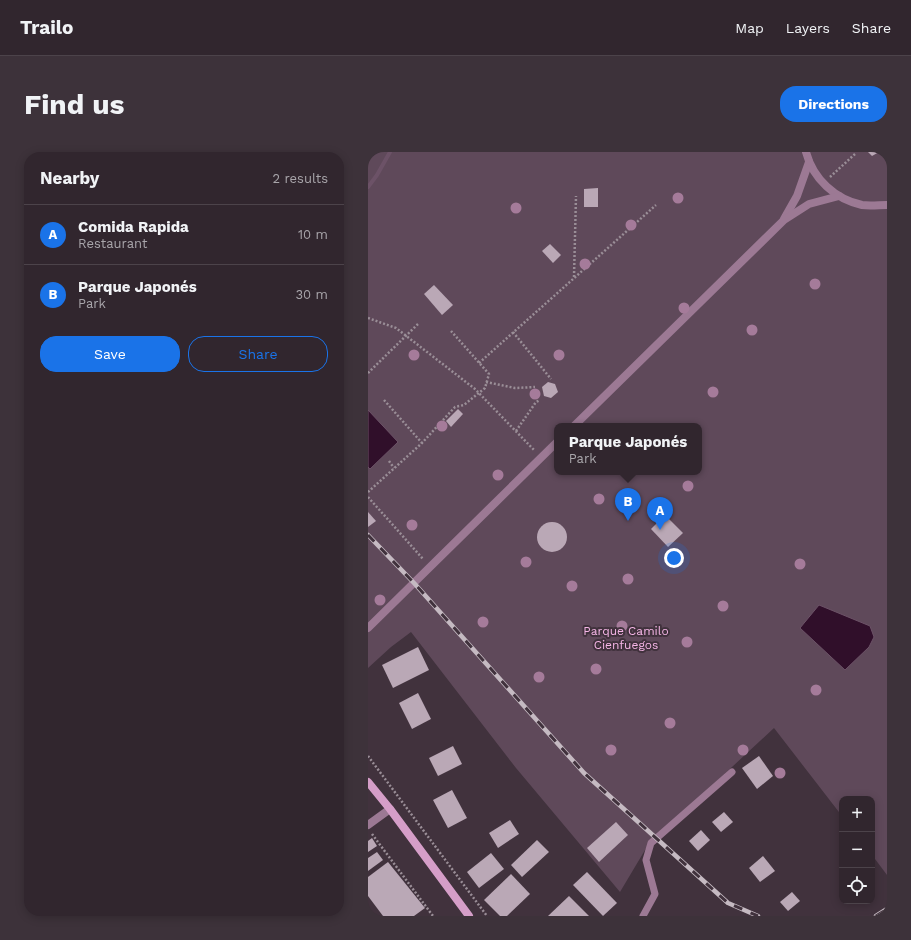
<!DOCTYPE html>
<html lang="en">
<head>
<meta charset="utf-8">
<style>
	:root { --surface:#31262e; --page:#3d323a; --text:#f1f3f6; --muted:#a8a5aa; --line:#4c434a; --accent:#1a73e8 }
	body { margin:0; font-family:"Work Sans",sans-serif; background:var(--page); color:var(--text) }
	.controls { position:absolute; right:12px; bottom:12px; display:grid; overflow:hidden; border-radius:8px; box-shadow:0 2px 10px #0003 }
	.controls button { width:36px; height:36px; display:grid; place-items:center; padding:0; border:0; border-bottom:1px solid var(--line); background:var(--surface); color:var(--text); font:20px sans-serif }
	.you { position:absolute; left:306px; top:406px; width:14px; height:14px; margin:-10px; border:3px solid #fff; border-radius:50%; background:#1a73e8; box-shadow:0 0 0 6px #1a73e833 }
	.badge { display:grid; place-items:center; width:26px; height:26px; border-radius:50%; background:var(--accent); color:#fff; font-size:13px; font-weight:700 }
	.pin { position:absolute; translate:-50% -33px; filter:drop-shadow(0 1px 2px #0008) }
	.pin::after { content:''; position:absolute; top:21px; width:14px; height:12px; background:inherit; clip-path:polygon(0 0,100% 0,50% 100%) }
	.popup { position:absolute; left:186px; top:271px; width:148px; height:52px; box-sizing:border-box; display:grid; place-content:center; border-radius:8px; background:var(--surface); filter:drop-shadow(0 1px 3px #0005); font-size:13px; white-space:nowrap; color:var(--muted) }
	.popup b { font-size:15px; color:var(--text) }
	.popup::after { content:''; position:absolute; left:50%; top:100%; margin-left:-8px; border:8px solid transparent; border-top-color:var(--surface) }
	.list { margin:0; padding:0; list-style:none }
	h2 { display:flex; justify-content:space-between; align-items:center; height:52px; margin:0; padding:0 16px; font-size:17px }
	h2 small { font-size:13px; font-weight:400; color:var(--muted) }
	.list li { display:grid; grid-template-columns:26px 1fr auto; gap:12px; align-items:center; box-sizing:border-box; height:60px; padding:0 16px; border-top:1px solid var(--line) }
	.list b { display:block; font-size:15px; white-space:nowrap }
	.list p { margin:0; font-size:13px; white-space:nowrap; color:var(--muted) }
	.list em { font-size:13px; font-style:normal; color:var(--muted) }
	.actions { display:flex; gap:8px; padding:12px 16px }
	.actions a { flex:1; padding:9px 0; border:1px solid var(--accent); border-radius:16px; text-align:center; font-size:14px; color:var(--accent) }
	.actions .main { background:var(--accent); color:#fff }
	.icon { flex:none; width:22px; height:22px; fill:none; stroke:currentColor; stroke-width:2; stroke-linecap:round; stroke-linejoin:round }
	.map { position:relative; flex:none; width:519px; height:764px; overflow:hidden; border-radius:16px }
	header { display:flex; align-items:center; gap:24px; box-sizing:border-box; height:56px; padding:0 20px; background:var(--surface); border-bottom:1px solid var(--line) }
	header strong { font-size:19px }
	nav { display:flex; gap:22px; margin-inline-start:auto; font-size:14px }
	.intro { display:flex; align-items:center; justify-content:space-between; box-sizing:border-box; height:96px; padding:0 24px }
	h1 { margin:0; font-size:28px }
	.button { padding:10px 18px; border-radius:16px; background:var(--accent); color:#fff; font-size:14px; font-weight:700 }
	main { display:flex; gap:24px; padding:0 24px }
	aside { flex:1; background:var(--surface); border-radius:16px; box-shadow:0 2px 10px #0003 }
	.map>svg:first-child { display:block }
	.green { fill:#5f495a; fill-rule:evenodd }
	.water { fill:#300f2a; stroke:#6c5267 }
	.lines { fill:none; stroke-linecap:round; stroke-linejoin:round }
	.stream { stroke:#6c5267; stroke-width:4 }
	.building { fill:#baa8b6 }
	.path { stroke:#9a8e97; stroke-width:2.5; stroke-dasharray:2 2; stroke-linecap:butt }
	.service { stroke:#9c7994; stroke-width:7 }
	.minor { stroke:#9c7994; stroke-width:8 }
	.secondary { stroke:#d59ec8; stroke-width:8 }
	.rail-casing { stroke:#c5bac2; stroke-width:4.5 }
	.rail { stroke:#41323d; stroke-width:3; stroke-dasharray:9; stroke-linecap:butt }
	.tree { fill:#a57b9a }
	.labels { text-anchor:middle; stroke-width:4; stroke-linejoin:round; paint-order:stroke }
	.park-label { font-size:12px; fill:#f6b6e7; stroke:#41323d }
</style>
</head>
<body>
<header>
<strong>Trailo</strong>
<nav><a>Map</a><a>Layers</a><a>Share</a></nav>
</header>
<div class="intro"><h1>Find us</h1><a class="button">Directions</a></div>
<main>
<aside>
<h2>Nearby<small>2 results</small></h2>
<ul class="list">
<li><span class="badge">A</span><div><b>Comida Rapida</b><p>Restaurant</p></div><em>10 m</em></li>
<li><span class="badge">B</span><div><b>Parque Japonés</b><p>Park</p></div><em>30 m</em></li>
</ul>
<div class="actions"><a class="main">Save</a><a>Share</a></div>
</aside>
<div class="map">
<svg width="519" height="764" viewBox="0 0 519 764">
	<rect width="100%" height="100%" fill="#41323d"/>
	<path class="green" d="M0,0h519v723l-15,-20v-56h-30v17l-68,-88 -126,117 -28,47 -104,-124 -105,-136 -20,15 -23,21zM189,274h142v46h-142z"/>
	<g class="water">
		<polygon points="0,258 30,290 2,317 0,315"/>
		<polygon points="451,453 502,474 506,485 501,495 477,518 432,476"/>
	</g>
	<g class="lines">
		<polyline class="stream" points="0,35 9,23 22,0"/>
	</g>
	<g class="building">
		<polygon points="500,0 511,0 504,4"/>
		<polygon points="230,36 230,55 216,55 216,37"/>
		<polygon points="182,92 193,103 185,111 174,99"/>
		<polygon points="66,133 85,153 74,163 56,142"/>
		<polygon points="180,230 187,232 190,240 183,246 176,244 174,235"/>
		<polygon points="90,257 95,262 83,275 78,269"/>
		<polygon points="0,360 8,369 0,375"/>
		<polygon points="297,363 315,381 300,395 283,377"/>
		<circle cx="184" cy="385" r="15"/>
		<polygon points="50,495 61,518 25,536 14,513"/>
		<polygon points="50,541 63,567 44,577 31,551"/>
		<polygon points="85,594 94,612 70,624 61,606"/>
		<polygon points="391,604 405,624 389,637 374,616"/>
		<polygon points="84,638 99,666 80,676 65,648"/>
		<polygon points="356,660 365,670 353,680 344,670"/>
		<polygon points="142,668 151,682 130,696 121,681"/>
		<polygon points="248,670 260,683 231,710 219,696"/>
		<polygon points="333,678 342,688 330,699 321,689"/>
		<polygon points="4,686 9,694 0,700 0,689"/>
		<polygon points="169,688 181,700 154,725 143,713"/>
		<polygon points="9,700 15,708 0,719 0,706"/>
		<polygon points="123,701 136,717 111,736 99,720"/>
		<polygon points="395,704 407,719 392,730 381,716"/>
		<polygon points="20,710 57,756 46,764 15,764 0,744 0,725"/>
		<polygon points="219,720 249,751 235,764 205,733"/>
		<polygon points="143,722 162,742 139,764 132,764 116,748"/>
		<polygon points="424,740 432,749 420,759 412,750"/>
		<polygon points="201,744 221,764 180,764"/>
	</g>
	<g class="lines">
		<g class="path">
			<polyline points="462,25 487,2"/>
			<polyline points="206,125 208,44"/>
			<polyline points="0,166 28,176 107,237 167,299"/>
			<polyline points="145,180 183,227"/>
			<polyline points="111,211 288,53"/>
			<polyline points="0,221 50,172"/>
			<polyline points="118,230 147,236 167,235"/>
			<polyline points="16,248 54,291"/>
			<polyline points="148,279 168,250 172,248"/>
			<polyline points="21,309 26,316"/>
			<polyline points="0,340 54,291 87,255 96,253 117,236 121,222 83,179"/>
			<polyline points="0,345 55,407"/>
			<polyline points="0,604 119,764"/>
			<polyline points="4,682 65,764"/>
		</g>
		<polyline class="service" points="275,764 287,742 278,708 283,691 364,620"/>
		<g class="minor">
			<path d="M438,0c7,27 29,47 56,53 8,1 17,0 25,0"/>
			<polyline points="416,67 429,44 441,10"/>
			<polyline points="206,274 416,68 441,52 471,44"/>
			<polyline points="0,476 189,290"/>
			<polyline points="0,673 22,657"/>
		</g>
		<polyline class="secondary" points="0,630 22,657 101,764"/>
		<defs>
			<g id="rail">
				<polyline points="0,383 46,431 216,621 360,751 390,764"/>
				<polyline points="508,764 519,757"/>
			</g>
		</defs>
		<use href="#rail" class="rail-casing"/>
		<use href="#rail" class="rail"/>
	</g>
	<g class="tree">
		<circle cx="310" cy="46" r="5.5"/>
		<circle cx="148" cy="56" r="5.5"/>
		<circle cx="263" cy="73" r="5.5"/>
		<circle cx="217" cy="112" r="5.5"/>
		<circle cx="447" cy="132" r="5.5"/>
		<circle cx="316" cy="156" r="5.5"/>
		<circle cx="384" cy="178" r="5.5"/>
		<circle cx="46" cy="203" r="5.5"/>
		<circle cx="191" cy="203" r="5.5"/>
		<circle cx="345" cy="240" r="5.5"/>
		<circle cx="167" cy="242" r="5.5"/>
		<circle cx="74" cy="274" r="5.5"/>
		<circle cx="130" cy="323" r="5.5"/>
		<circle cx="320" cy="334" r="5.5"/>
		<circle cx="231" cy="347" r="5.5"/>
		<circle cx="44" cy="373" r="5.5"/>
		<circle cx="158" cy="410" r="5.5"/>
		<circle cx="432" cy="412" r="5.5"/>
		<circle cx="260" cy="427" r="5.5"/>
		<circle cx="204" cy="434" r="5.5"/>
		<circle cx="12" cy="448" r="5.5"/>
		<circle cx="355" cy="454" r="5.5"/>
		<circle cx="115" cy="470" r="5.5"/>
		<circle cx="254" cy="474" r="5.5"/>
		<circle cx="319" cy="490" r="5.5"/>
		<circle cx="228" cy="517" r="5.5"/>
		<circle cx="171" cy="525" r="5.5"/>
		<circle cx="448" cy="538" r="5.5"/>
		<circle cx="302" cy="571" r="5.5"/>
		<circle cx="243" cy="598" r="5.5"/>
		<circle cx="375" cy="598" r="5.5"/>
		<circle cx="412" cy="621" r="5.5"/>
	</g>
	<g class="labels">
		<g class="park-label">
			<text x="258" y="483">Parque Camilo<tspan x="258" dy="14">Cienfuegos</tspan></text>
		</g>
	</g>
</svg>
<div class="controls">
<button>+</button>
<button>−</button>
<button><svg class="icon" aria-label="locate" viewBox="0 0 24 24"><circle cx="12" cy="12" r="6"/><path d="M12 2v4M12 18v4M2 12h4M18 12h4"/></svg></button>
</div>
<div class="you"></div>
<div class="pin badge" style="left:292px;top:378px">A</div>
<div class="pin badge" style="left:260px;top:369px">B</div>
<div class="popup"><b>Parque Japonés</b>Park</div>
</div>
</main>
</body>
</html>
